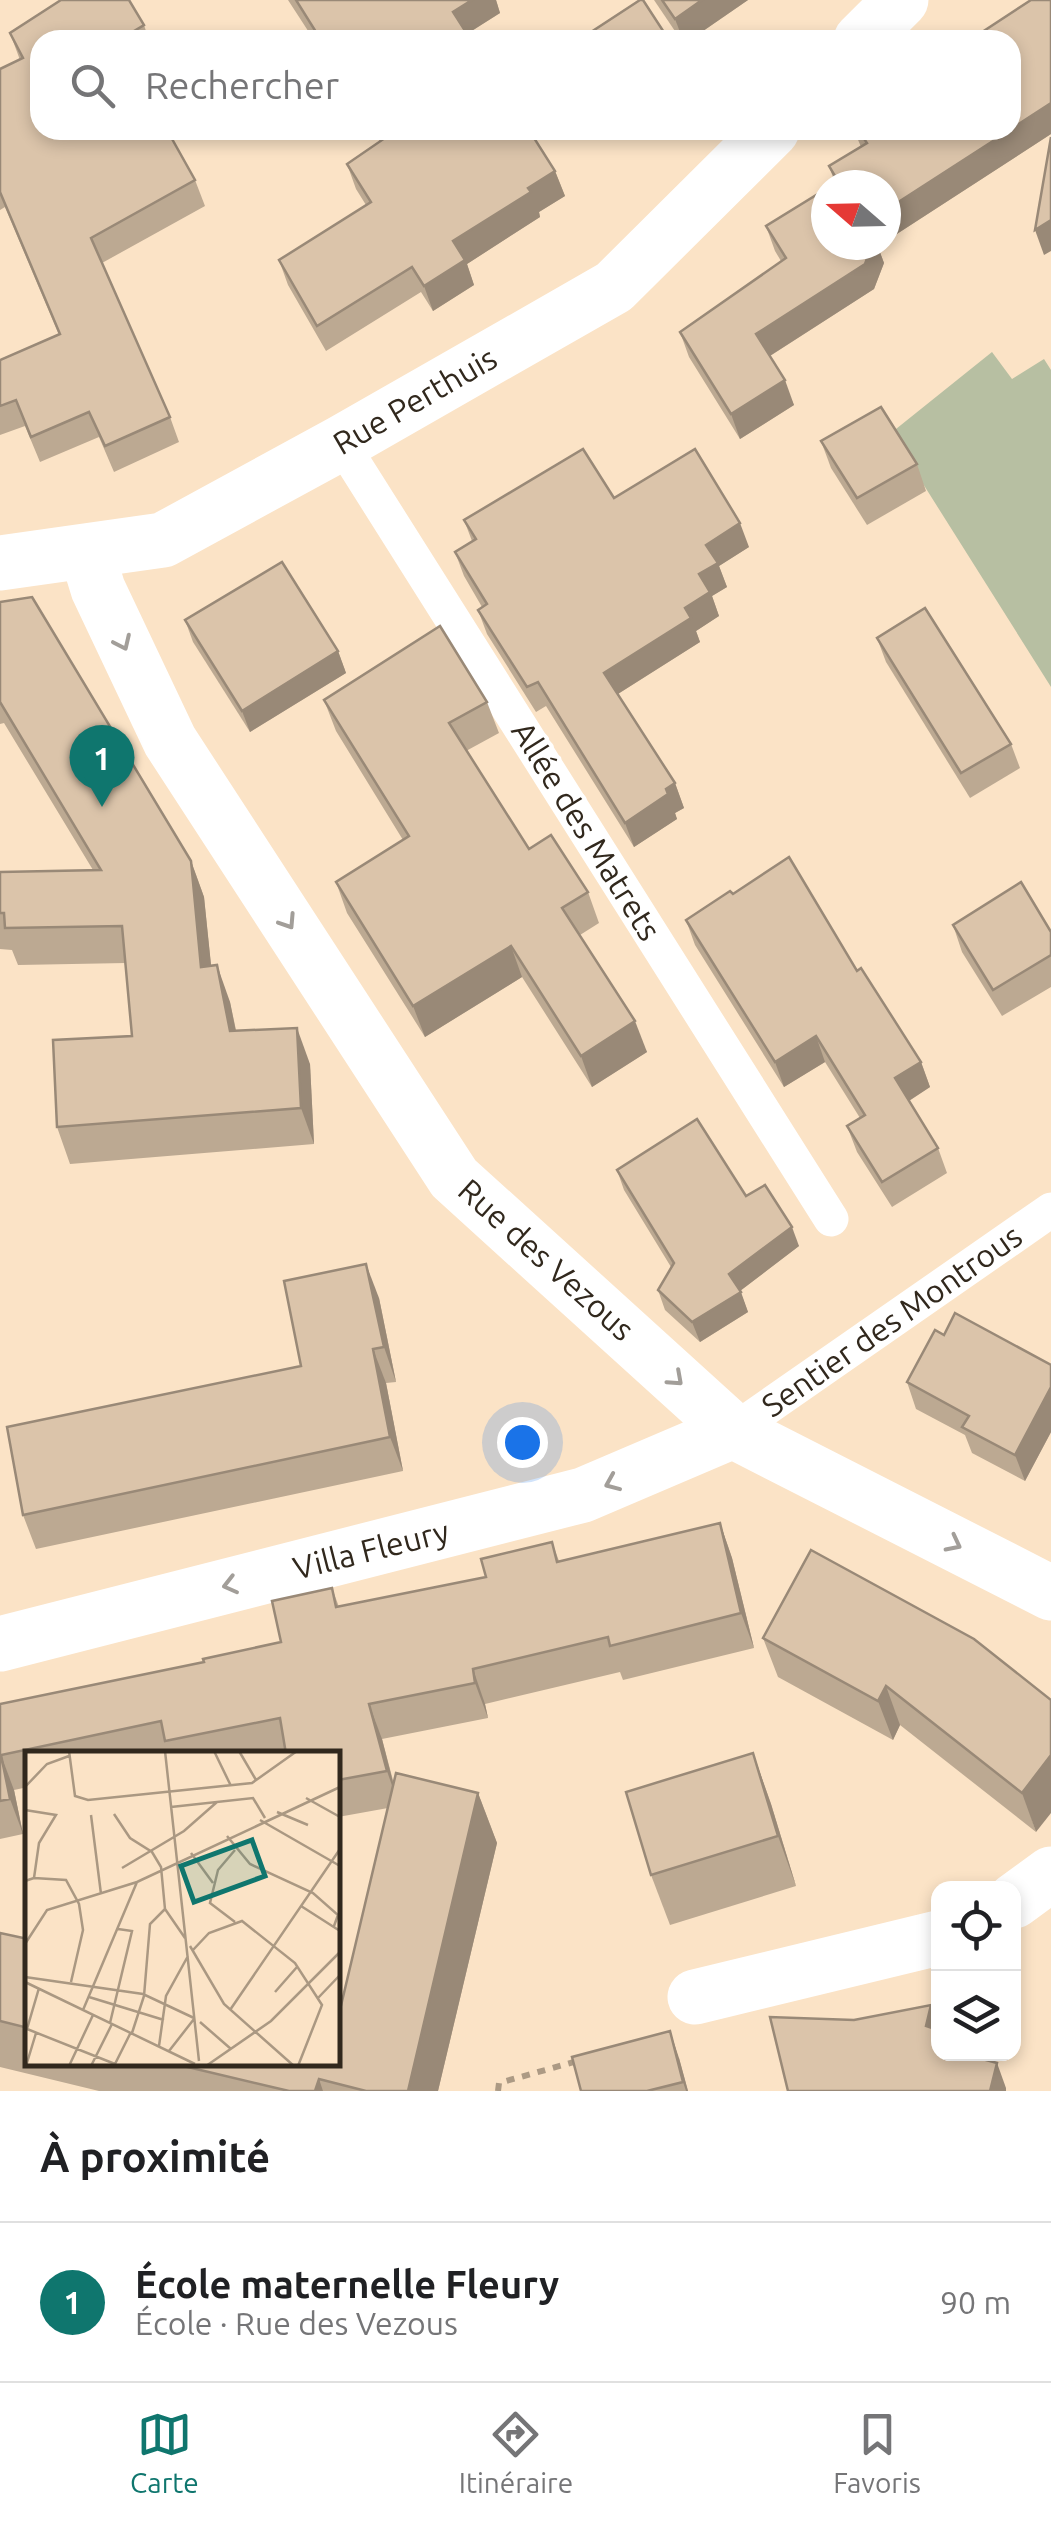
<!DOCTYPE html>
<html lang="fr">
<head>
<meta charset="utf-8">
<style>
	:root { --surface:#fff; --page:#f2f2f2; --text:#202124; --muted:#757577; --line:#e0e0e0; --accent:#0f766e }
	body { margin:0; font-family:Ubuntu,sans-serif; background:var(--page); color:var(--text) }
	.controls { position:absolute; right:30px; bottom:30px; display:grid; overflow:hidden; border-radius:20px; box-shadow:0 5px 15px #0003 }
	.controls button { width:90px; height:90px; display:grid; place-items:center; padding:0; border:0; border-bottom:2px solid var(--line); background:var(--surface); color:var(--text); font:50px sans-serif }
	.compass { position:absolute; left:811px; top:170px; width:90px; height:90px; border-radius:50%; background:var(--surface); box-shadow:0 5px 15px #0003; rotate:290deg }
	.you { position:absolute; left:522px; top:1442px; width:35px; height:35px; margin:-25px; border:8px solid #fff; border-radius:50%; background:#1a73e8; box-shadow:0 0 0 15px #1a73e833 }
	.badge { display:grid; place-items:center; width:65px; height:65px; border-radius:50%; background:var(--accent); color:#fff; font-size:32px; font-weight:700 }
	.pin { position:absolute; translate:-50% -82px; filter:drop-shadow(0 2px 5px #0008) }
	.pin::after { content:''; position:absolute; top:52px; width:35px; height:30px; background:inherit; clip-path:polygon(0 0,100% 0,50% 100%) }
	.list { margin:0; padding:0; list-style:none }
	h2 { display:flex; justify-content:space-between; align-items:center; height:130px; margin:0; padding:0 40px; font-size:42px }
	h2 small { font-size:32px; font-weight:400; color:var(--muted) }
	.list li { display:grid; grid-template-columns:65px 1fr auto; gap:30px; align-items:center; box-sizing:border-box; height:160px; padding:0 40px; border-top:2px solid var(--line) }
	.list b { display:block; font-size:38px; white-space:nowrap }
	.list p { margin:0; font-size:32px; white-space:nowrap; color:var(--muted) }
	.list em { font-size:32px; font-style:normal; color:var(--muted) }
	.icon { flex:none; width:55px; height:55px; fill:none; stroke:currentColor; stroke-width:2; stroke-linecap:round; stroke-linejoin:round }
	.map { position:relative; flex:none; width:1051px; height:2091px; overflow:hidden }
	.search { position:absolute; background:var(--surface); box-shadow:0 5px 15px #0003; left:30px; right:30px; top:30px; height:110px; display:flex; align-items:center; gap:25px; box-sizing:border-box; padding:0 35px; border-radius:30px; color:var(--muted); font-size:38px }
	.sheet { height:290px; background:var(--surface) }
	nav { display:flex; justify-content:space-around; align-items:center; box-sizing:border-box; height:140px; border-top:2px solid var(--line); background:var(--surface); font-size:28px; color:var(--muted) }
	nav a { display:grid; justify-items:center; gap:5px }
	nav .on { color:var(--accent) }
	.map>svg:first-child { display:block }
	.green { fill:#b7bfa2 }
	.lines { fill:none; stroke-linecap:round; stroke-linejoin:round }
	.path { stroke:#ac9a84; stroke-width:6; stroke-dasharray:8 8; stroke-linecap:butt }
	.service { stroke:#fff; stroke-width:35 }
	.minor { stroke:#fff; stroke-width:55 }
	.wall { fill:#bca992 }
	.shaded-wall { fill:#998977 }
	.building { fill:#dbc4aa; stroke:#998977; stroke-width:2.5 }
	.oneway { stroke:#a29e99 }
	.labels { text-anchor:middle; stroke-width:8; stroke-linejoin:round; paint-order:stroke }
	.street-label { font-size:32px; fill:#31281d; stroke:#fff }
	.inset-road { fill:none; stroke:#aa9882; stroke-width:2.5 }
	.view { fill:#0f766e; fill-opacity:0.15; stroke:#0f766e; stroke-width:5 }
	.inset-edge { fill:none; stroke:#31281d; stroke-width:5 }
</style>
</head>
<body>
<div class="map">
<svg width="1051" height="2091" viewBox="0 0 1051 2091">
	<rect width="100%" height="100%" fill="#fbe3c6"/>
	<polygon class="green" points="992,352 1012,379 1044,359 1051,370 1051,687 891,433"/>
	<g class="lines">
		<polyline class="path" points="498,2091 499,2083 581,2060"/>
		<g class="service">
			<polyline points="341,443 831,1219"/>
			<polyline points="733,1431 1051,1210"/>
		</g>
		<g class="minor">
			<polyline points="861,40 901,0"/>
			<polyline points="87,553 98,589 170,741 454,1178 733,1431 1051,1593"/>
			<polyline points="0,563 163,540 341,443 614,287 772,130"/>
			<polyline points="0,1644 583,1495 733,1431"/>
			<polyline points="1014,1901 1051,1874"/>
			<polyline points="695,1997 938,1938"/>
		</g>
	</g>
	<g class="wall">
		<polygon points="288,0 496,0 500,13 467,34 471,40 314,40"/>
		<polygon points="654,0 748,0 690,40 681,40"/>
		<polygon points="144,25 149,40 40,40 195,180 205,206 102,263 170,417 179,442 114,472 99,437 40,462 25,426 0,435 0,360 59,335 5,207 0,210 0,69 20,60 10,33"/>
		<polygon points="373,130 529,130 555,171 565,196 539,212 540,217 467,264 474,285 433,311 421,292 326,351 288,285 279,260 366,205 356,189 347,164 380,142"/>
		<polygon points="854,130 1011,130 1051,134 886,241 886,185 835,183 829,166 861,147"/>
		<polygon points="766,226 878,247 884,263 874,289 770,356 794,405 740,439 689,357 680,332 781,261 775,251"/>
		<polygon points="821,441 917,464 926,491 867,525 831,468"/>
		<polygon points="614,498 749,547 719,566 727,587 712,596 719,616 696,631 700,642 618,694 675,783 684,808 675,813 677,819 634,847 546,706 536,712 487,634 478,610 482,607 464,576 455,552 472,541 464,520"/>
		<polygon points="0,602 191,861 204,897 211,966 230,1002 236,1030 310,1064 314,1144 70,1164 57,1127 132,1036 126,963 18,965 12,950 0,949 0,872 93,870 4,723 0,724"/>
		<polygon points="185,620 338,651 346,673 250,732 193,642"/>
		<polygon points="877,638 1011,744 1020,768 970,798 886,662"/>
		<polygon points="324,700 487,702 499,733 466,751 529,849 588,892 599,923 580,935 647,1052 592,1087 522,977 425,1037 347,913 336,882 403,840 336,731"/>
		<polygon points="733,894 857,971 921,1062 930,1087 909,1101 938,1148 947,1173 892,1207 857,1152 847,1126 860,1118 825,1062 784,1087 695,945 686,920"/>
		<polygon points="953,925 1051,932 1051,987 1002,1016 962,952"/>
		<polygon points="617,1170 746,1196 799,1246 740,1291 748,1312 700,1342 665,1310 658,1290 671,1267 624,1190"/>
		<polygon points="379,1298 396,1382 386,1383 403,1471 36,1549 23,1515 301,1366"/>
		<polygon points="944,1335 1051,1365 1051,1432 1025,1481 972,1453 965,1435 916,1409 907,1382"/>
		<polygon points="720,1523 732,1558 754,1648 623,1680 620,1672 485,1704 488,1718 382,1739 394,1784 478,1793 497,1843 438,2091 99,2091 0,2067 0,1933 28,1939 28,2064 338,2064 339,2014 388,1808 338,1817 338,1754 28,1754 28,1787 14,1790 23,1834 0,1839 0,1704 204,1662 281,1642 332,1588 339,1607 486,1577 552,1542 559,1561"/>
		<polygon points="763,1638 974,1639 1036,1832 900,1725 893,1740 778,1677"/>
		<polygon points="753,1753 771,1804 796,1886 670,1925 651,1875"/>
		<polygon points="679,2058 688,2091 581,2091"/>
	</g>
	<g class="shaded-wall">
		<polygon points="472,0 496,0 500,13 462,37 453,12"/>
		<polygon points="702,0 748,0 690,40 683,40 675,19"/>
		<polygon points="1051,103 1051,134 886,241 886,210"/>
		<polygon points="555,171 565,196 539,212 540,217 467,264 474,285 433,311 424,286 453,241 528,188"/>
		<polygon points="1051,220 1051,251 1044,255 1035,230"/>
		<polygon points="872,245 880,245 878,247 884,263 874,289 765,359 756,334"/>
		<polygon points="785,380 794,405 740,439 731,414"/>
		<polygon points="740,523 749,547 719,566 727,587 712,596 719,616 696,631 700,642 613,697 604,673 685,608 706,545"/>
		<polygon points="338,651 346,673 250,732 242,711"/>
		<polygon points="675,783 684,808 675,813 677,819 634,847 625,823"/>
		<polygon points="191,861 204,897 215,1003 201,967"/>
		<polygon points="511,946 522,977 425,1037 413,1006"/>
		<polygon points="217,965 230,1002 243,1067 230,1031"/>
		<polygon points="635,1021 647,1052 592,1087 581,1056"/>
		<polygon points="297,1028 310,1064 314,1144 301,1108"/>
		<polygon points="816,1036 825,1062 784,1087 775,1062"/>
		<polygon points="921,1062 930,1087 904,1104 895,1078"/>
		<polygon points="792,1227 799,1246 736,1294 729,1274"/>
		<polygon points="366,1264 379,1298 396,1382 384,1347"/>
		<polygon points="741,1292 748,1312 700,1342 692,1322"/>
		<polygon points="373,1349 386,1383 403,1471 390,1437"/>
		<polygon points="1051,1387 1051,1432 1025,1481 1015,1455"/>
		<polygon points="720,1523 732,1558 754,1648 741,1613"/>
		<polygon points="473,1669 485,1704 488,1718 475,1683"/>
		<polygon points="886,1686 900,1725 893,1740 878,1701"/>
		<polygon points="369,1704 382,1739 399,1806 387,1771"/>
		<polygon points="753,1753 771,1804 796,1886 778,1836"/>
		<polygon points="1,1755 14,1790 23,1834 10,1799"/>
		<polygon points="1051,1755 1051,1813 1036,1832 1022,1793"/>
		<polygon points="478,1793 497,1843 438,2091 408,2091"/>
		<polygon points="931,2005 938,2026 938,2035 926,2026"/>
		<polygon points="670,2031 679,2058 688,2091 686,2091 683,2082"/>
		<polygon points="997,2063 1006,2088 1006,2091 990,2091"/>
		<polygon points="319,2079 323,2091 315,2091"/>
	</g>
	<g class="building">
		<polygon points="61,0 129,0 144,25 119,40 40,40 40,130 167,130 195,180 91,238 170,417 105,446 89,412 31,437 16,400 0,406 0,360 60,334 0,192 0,69 23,58 10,33"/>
		<polygon points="296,0 472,0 453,12 471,40 321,40"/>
		<polygon points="640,0 643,0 669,40 584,40 582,38"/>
		<polygon points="662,0 702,0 675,19"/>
		<polygon points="1031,0 1051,0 1051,103 1011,129 1011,40 970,40"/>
		<polygon points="380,130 529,130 555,171 528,188 531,192 453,241 465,260 424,286 412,267 317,326 279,260 371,202 347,164 385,138"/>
		<polygon points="858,130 1010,130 886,210 886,185 832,185 838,181 829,166 867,143"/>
		<polygon points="1051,137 1051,220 1035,230"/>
		<polygon points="826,189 826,245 872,245 865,264 756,334 785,380 731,414 680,332 786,258 766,226"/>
		<polygon points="881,407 917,464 857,498 821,441"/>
		<polygon points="583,449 614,498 695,449 740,523 706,545 718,563 699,574 710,592 685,608 691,618 604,673 675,783 666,789 668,794 625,823 538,682 527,687 478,610 487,604 455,552 476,539 464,520"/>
		<polygon points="282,562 338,651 242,711 185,620"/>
		<polygon points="32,597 191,861 201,967 217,965 230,1031 297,1028 301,1108 57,1127 53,1040 132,1036 122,926 5,928 4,913 0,913 0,872 101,870 0,702 0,602"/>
		<polygon points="925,608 1011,744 961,773 877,638"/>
		<polygon points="440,626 487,702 449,723 529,849 551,835 588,892 562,908 635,1021 581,1056 511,946 413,1006 336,882 409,836 324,700"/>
		<polygon points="789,857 857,971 861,968 921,1062 895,1078 938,1148 882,1182 847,1126 865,1115 816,1036 775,1062 686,920 730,891 733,894"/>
		<polygon points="1021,882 1051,932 1051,955 993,990 953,925"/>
		<polygon points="697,1119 746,1196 765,1185 792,1227 729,1274 741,1292 692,1322 658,1290 674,1263 617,1170"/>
		<polygon points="366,1264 384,1347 373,1349 390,1437 23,1515 7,1427 301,1366 284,1281"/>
		<polygon points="955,1313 1051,1365 1051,1387 1015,1455 962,1427 969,1416 907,1382 935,1330 944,1335"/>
		<polygon points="720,1523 741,1613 610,1646 608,1637 473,1669 475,1683 369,1704 387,1771 338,1780 338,1754 286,1754 280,1718 165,1741 161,1721 1,1755 10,1799 0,1801 0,1704 204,1662 203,1659 281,1642 272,1601 332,1588 336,1607 486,1577 481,1559 552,1542 557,1562"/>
		<polygon points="811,1550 974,1639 1051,1700 1051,1755 1022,1793 886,1686 878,1701 763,1638"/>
		<polygon points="753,1753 778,1836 651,1875 626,1792"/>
		<polygon points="396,1773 478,1793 408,2091 366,2091 319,2079 315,2091 289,2091 175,2064 338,2064 338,2013 339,2014"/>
		<polygon points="0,1933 28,1939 28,2028 0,2021"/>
		<polygon points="931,2005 926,2026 938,2030 938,2054 969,2054 968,2055 997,2063 990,2091 788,2091 770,2017 854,2020"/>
		<polygon points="670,2031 683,2082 647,2091 581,2091 572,2057"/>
	</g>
	<defs><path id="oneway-chevron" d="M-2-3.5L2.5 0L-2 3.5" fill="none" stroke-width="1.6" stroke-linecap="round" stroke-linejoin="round" transform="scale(2.5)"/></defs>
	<g class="oneway">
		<use href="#oneway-chevron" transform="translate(123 643) rotate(65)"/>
		<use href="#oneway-chevron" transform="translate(288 922) rotate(57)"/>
		<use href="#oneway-chevron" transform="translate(676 1379) rotate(42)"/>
		<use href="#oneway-chevron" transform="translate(612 1483) rotate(157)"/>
		<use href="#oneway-chevron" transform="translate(954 1544) rotate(27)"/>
		<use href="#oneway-chevron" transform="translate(230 1585) rotate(166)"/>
	</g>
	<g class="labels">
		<g class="street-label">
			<text transform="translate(415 401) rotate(-30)" y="11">Rue Perthuis</text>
			<text transform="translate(586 831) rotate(58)" y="11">Allée des Matrets</text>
			<text transform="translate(546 1260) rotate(42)" y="11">Rue des Vezous</text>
			<text transform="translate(892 1321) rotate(-35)" y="11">Sentier des Montrous</text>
			<text transform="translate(371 1550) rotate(-14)" y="11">Villa Fleury</text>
		</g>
	</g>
	<g transform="translate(25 1751)">
		<rect width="315" height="315" fill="#fbe3c6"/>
		<path class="inset-road" d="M44,0l6,45 13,4 164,-17 45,-32M140,0l34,310M189,0l17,35M214,0l17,29M0,36l22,-23 22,-8M281,47l34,19M146,56l82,-9 12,20M0,59l31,5 -17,28 -5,35 -9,3M252,61l31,13M89,63l16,24 22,14 9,15 4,42 20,29M66,64l10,79M235,69l80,46M202,85l23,28 63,29 25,22 -4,11M210,99l-17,20 -8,33 25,19M166,102l22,30M97,117l62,-37 33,-29M9,127l32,2 13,24 4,26 -12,52M276,155l39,25M0,193l22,-34 90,-28 203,-95M165,195l34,58 70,62M168,199l16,-17 33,-12 53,42 27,42 -24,61M0,226l118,17 51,24M0,231l170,82M14,237l-12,41 88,35M250,241l22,-25M64,246l75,23M293,247l22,-23M58,259l54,-128M205,259l110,-161M175,271l31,27M85,272l22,-92 -14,-2M107,282l12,-37 6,-72 15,-15M134,295l7,-50 22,-40M144,300l25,-32M1,315l10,-33M44,315l24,-51M66,315l21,-42M89,315l17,-34M181,315l65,-45 69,-69"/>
		<path class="view" d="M227,89l13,36 -71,26 -13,-36z"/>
		<rect width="315" height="315" class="inset-edge"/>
	</g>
</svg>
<div class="controls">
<button><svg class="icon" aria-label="locate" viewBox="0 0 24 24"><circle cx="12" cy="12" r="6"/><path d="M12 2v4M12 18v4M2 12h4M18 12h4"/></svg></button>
<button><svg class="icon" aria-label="layers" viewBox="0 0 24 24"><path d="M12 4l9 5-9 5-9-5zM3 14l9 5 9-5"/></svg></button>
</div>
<svg class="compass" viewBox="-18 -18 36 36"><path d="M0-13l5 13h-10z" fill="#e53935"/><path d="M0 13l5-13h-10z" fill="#757577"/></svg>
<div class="you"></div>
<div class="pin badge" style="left:102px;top:807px">1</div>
<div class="search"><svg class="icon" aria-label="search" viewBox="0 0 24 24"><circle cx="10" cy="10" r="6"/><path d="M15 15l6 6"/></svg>Rechercher</div>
</div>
<section class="sheet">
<h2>À proximité<small></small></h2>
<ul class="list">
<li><span class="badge">1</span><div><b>École maternelle Fleury</b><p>École · Rue des Vezous</p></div><em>90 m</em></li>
</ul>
</section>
<nav>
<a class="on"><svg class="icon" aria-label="map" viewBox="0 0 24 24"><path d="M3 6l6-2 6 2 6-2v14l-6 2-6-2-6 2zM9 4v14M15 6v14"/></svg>Carte</a>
<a><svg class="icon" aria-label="directions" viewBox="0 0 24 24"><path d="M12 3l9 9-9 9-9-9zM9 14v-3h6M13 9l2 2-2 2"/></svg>Itinéraire</a>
<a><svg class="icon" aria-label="saved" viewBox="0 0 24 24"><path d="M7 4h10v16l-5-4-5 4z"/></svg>Favoris</a>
</nav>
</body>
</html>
